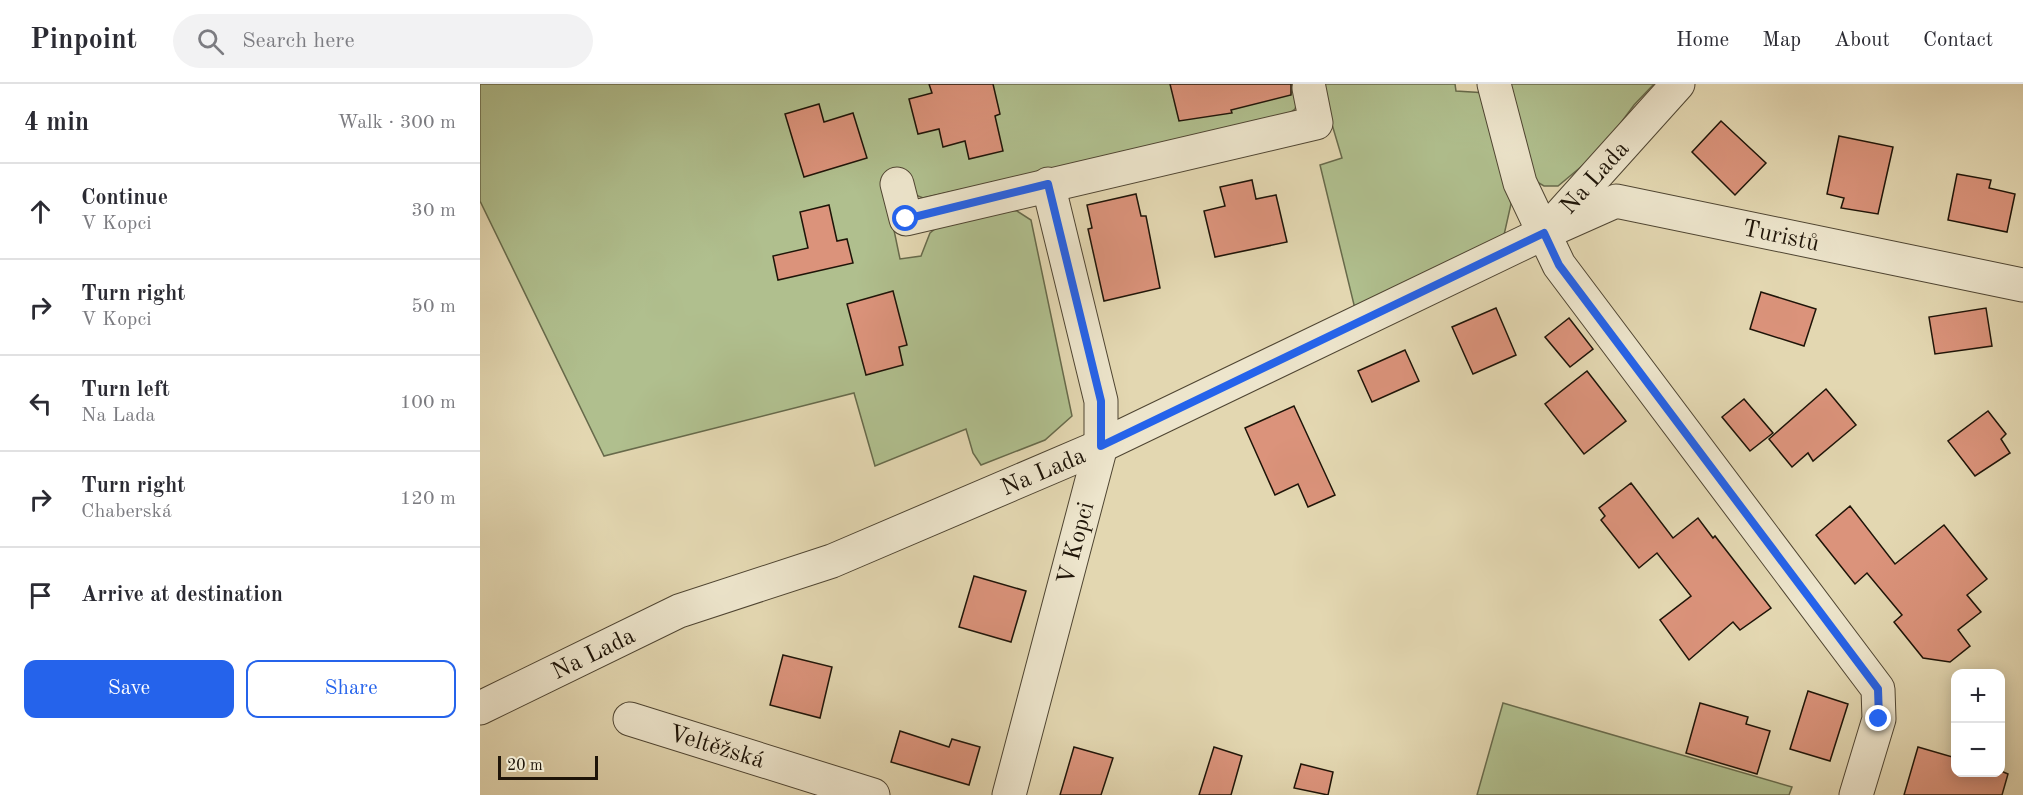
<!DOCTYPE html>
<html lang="en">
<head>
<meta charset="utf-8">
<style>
	:root { --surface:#fff; --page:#f2f2f3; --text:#2b2b33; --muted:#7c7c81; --line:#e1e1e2; --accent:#2563eb }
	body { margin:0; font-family:"Old Standard TT",serif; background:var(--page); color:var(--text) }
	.controls { position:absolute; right:18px; bottom:18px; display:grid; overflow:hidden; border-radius:12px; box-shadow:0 3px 15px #0003 }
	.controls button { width:54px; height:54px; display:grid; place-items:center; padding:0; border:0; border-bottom:2px solid var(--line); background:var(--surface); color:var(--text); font:30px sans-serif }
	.scale { position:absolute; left:18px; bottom:15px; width:100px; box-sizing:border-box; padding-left:6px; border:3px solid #1e1408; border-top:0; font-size:16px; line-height:21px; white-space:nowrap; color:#1e1408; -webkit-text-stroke:4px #ede5cc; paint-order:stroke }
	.stop { position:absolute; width:18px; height:18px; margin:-14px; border:4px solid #2563eb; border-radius:50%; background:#fff }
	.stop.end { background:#2563eb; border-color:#fff; box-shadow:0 2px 6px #0008 }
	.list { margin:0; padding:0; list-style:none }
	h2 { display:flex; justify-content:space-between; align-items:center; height:78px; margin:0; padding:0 24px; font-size:26px }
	h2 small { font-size:20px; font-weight:400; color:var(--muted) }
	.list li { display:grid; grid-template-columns:39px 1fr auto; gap:18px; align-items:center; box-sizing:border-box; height:96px; padding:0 24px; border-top:2px solid var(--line) }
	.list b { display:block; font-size:22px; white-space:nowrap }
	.list p { margin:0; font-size:20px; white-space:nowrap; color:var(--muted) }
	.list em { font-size:20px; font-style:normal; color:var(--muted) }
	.actions { display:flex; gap:12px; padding:18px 24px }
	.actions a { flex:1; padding:14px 0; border:2px solid var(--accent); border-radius:12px; text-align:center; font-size:21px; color:var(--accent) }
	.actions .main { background:var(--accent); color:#fff }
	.icon { flex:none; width:33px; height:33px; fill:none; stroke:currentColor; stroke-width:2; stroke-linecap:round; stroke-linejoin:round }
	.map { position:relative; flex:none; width:1543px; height:711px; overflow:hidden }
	header { display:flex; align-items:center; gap:36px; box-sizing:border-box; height:84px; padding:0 30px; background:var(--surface); border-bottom:2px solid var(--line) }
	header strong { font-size:28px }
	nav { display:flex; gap:33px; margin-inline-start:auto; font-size:21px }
	.search { width:420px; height:54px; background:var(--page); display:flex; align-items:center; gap:15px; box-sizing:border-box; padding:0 21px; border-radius:33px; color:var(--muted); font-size:22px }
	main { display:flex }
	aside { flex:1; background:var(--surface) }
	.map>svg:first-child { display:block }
	.green { fill:#b0bf8e; stroke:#676a4b; stroke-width:1.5 }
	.building { fill:#db937b; stroke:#1e1408; stroke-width:1.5 }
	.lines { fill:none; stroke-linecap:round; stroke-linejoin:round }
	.street-casing { stroke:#4f4532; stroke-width:35 }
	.street { stroke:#ede5cc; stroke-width:33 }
	.route { stroke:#2563eb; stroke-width:8 }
	.labels { text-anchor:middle; stroke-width:5; stroke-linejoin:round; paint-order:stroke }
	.street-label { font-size:24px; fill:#1e1408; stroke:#ede5cc }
</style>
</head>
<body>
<header>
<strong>Pinpoint</strong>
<div class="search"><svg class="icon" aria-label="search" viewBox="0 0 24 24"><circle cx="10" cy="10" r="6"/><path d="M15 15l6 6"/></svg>Search here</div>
<nav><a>Home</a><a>Map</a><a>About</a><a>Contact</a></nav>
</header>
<main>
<aside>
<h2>4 min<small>Walk · 300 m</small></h2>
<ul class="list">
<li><svg class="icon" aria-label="ahead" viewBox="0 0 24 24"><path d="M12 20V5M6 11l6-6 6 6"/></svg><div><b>Continue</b><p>V Kopci</p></div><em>30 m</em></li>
<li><svg class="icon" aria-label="right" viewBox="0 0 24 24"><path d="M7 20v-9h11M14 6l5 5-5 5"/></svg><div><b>Turn right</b><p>V Kopci</p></div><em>50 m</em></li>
<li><svg class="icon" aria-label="left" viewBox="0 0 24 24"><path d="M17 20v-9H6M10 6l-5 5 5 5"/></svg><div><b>Turn left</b><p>Na Lada</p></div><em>100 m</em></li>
<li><svg class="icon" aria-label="right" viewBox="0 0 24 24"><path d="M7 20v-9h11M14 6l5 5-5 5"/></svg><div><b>Turn right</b><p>Chaberská</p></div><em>120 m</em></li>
<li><svg class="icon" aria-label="arrive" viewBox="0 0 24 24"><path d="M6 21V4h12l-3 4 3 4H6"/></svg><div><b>Arrive at destination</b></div></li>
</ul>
<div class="actions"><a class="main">Save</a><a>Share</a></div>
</aside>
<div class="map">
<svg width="1543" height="711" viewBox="0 0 1543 711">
	<rect width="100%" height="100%" fill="#e3d7b1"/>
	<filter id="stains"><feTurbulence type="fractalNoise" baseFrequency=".00333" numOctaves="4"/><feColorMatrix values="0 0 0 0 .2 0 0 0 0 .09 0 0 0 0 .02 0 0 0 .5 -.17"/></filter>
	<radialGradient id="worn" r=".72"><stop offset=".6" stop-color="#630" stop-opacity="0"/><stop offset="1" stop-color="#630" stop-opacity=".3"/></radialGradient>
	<g class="green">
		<polygon points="0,0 824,0 815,25 804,33 443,114 404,98 420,175 441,172 450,149 460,141 527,126 537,127 551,136 592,332 565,356 501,381 493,369 486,345 395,382 374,309 124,372 0,117"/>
		<polygon points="840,0 975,0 976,7 1007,9 1031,120 1024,151 876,229 840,81 862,74"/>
		<polygon points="1026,0 1174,0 1154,21 1120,67 1078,102 1064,102 1052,95"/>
		<polygon points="1023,619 1312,703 1309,711 997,711"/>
	</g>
	<g class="building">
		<polygon points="449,0 513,0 520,30 515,32 523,67 489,75 485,57 463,63 459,45 438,50 429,15 452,9"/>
		<polygon points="690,0 811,0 811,11 751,26 752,29 699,37"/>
		<polygon points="339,20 344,38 373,29 387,74 324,93 305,30"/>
		<polygon points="1241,37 1286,79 1255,111 1212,68"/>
		<polygon points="1359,52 1413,63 1398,130 1361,124 1364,114 1347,110"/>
		<polygon points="1477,90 1511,96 1509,104 1535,110 1527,148 1468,136"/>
		<polygon points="772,96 776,115 796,111 807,158 735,173 724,127 745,122 740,103"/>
		<polygon points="656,110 661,132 666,132 680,204 624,217 608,145 612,144 607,121"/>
		<polygon points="349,121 357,157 367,155 373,179 298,196 293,172 328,164 320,128"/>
		<polygon points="413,207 427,261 419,263 423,281 386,291 367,220"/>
		<polygon points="1281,208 1336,225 1324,262 1270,245"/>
		<polygon points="1016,224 1036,271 993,290 972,243"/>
		<polygon points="1506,224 1512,262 1455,270 1449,233"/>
		<polygon points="1089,234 1113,265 1090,283 1065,253"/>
		<polygon points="925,266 939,297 892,318 878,287"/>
		<polygon points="1107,287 1146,337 1104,370 1065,320"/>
		<polygon points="1346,305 1376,341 1333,377 1328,369 1312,383 1289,355"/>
		<polygon points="1264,315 1293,349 1270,367 1242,333"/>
		<polygon points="814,322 855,411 828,423 818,400 795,411 765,344"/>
		<polygon points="1508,327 1526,350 1521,355 1530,369 1495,392 1468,357"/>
		<polygon points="1151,399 1193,454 1218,434 1233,454 1235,452 1291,524 1260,546 1253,538 1209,576 1180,536 1211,512 1177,469 1159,484 1121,436 1125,432 1119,424"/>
		<polygon points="1370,422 1415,480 1464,441 1507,495 1487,511 1501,528 1478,546 1490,562 1470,578 1443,574 1414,538 1422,531 1387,489 1375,500 1336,451"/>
		<polygon points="494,492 546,507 531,558 479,543"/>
		<polygon points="303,571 352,583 340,634 290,621"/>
		<polygon points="1328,607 1368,620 1350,677 1310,665"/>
		<polygon points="1220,619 1268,633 1266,640 1290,647 1277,690 1206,669"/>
		<polygon points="420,647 469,663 472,655 500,663 489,701 411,678"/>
		<polygon points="594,663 633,674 621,711 580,711"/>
		<polygon points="734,663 762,672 751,711 719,711"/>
		<polygon points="1438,663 1476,674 1476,688 1521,687 1528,690 1522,711 1424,711"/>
		<polygon points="821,680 853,688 848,711 814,704"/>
	</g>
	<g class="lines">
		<defs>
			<g id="street">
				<polyline points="1014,0 1040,99 1079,181 1398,605 1399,635 1376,711"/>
				<polyline points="417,100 426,135 836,39 829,4"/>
				<polyline points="1073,145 1136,117 1543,201"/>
				<polyline points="0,624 199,527 352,477 621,362 1064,149 1198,0"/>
				<polyline points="150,635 393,711"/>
				<polyline points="529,711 621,362 621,317 568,100"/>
			</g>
		</defs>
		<use href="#street" class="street-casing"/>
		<use href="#street" class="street"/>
	</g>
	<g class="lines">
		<polyline class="route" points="426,135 568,100 621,317 621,362 1064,149 1079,181 1398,605 1399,635"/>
	</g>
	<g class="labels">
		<g class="street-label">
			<text transform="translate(1114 93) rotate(-48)" y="8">Na Lada</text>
			<text transform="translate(1301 151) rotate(12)" y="8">Turistů</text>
			<text transform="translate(563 387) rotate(-23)" y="8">Na Lada</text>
			<text transform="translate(595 459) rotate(-75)" y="8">V Kopci</text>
			<text transform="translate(113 569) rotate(-26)" y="8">Na Lada</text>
			<text transform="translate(237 662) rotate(17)" y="8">Veltěžská</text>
		</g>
	</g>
	<rect width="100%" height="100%" filter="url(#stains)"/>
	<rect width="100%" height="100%" fill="url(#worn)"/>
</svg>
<div class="controls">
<button>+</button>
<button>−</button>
</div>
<div class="scale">20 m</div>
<div class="stop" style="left:426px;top:135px"></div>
<div class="stop end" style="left:1399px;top:635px"></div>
</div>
</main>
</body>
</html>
